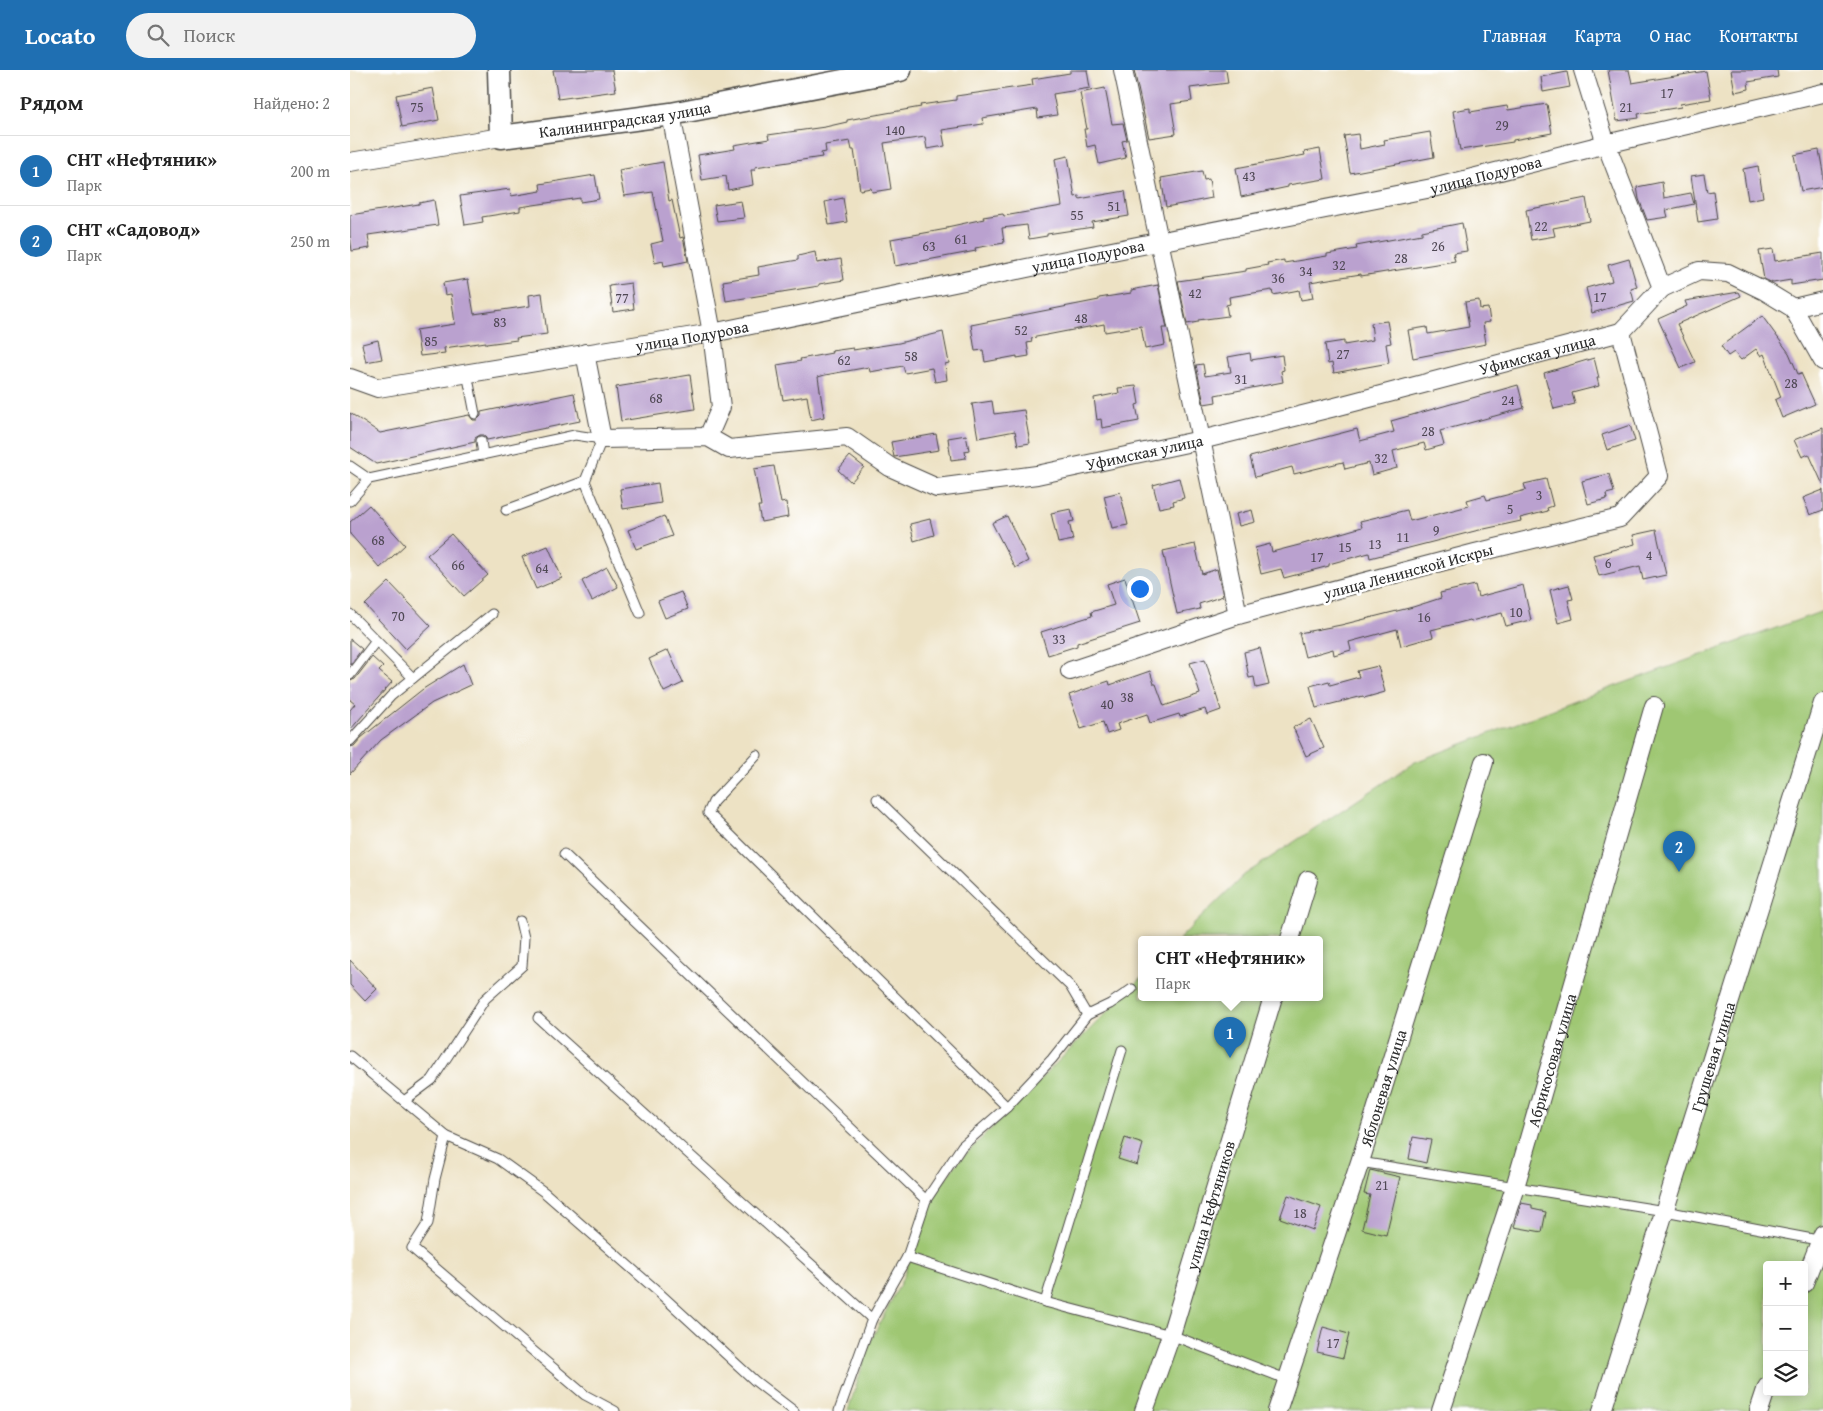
<!DOCTYPE html>
<html lang="ru">
<head>
<meta charset="utf-8">
<style>
	:root { --surface:#fff; --page:#f2f2f2; --text:#222; --muted:#767676; --line:#e0e0e0; --accent:#1f6fb2 }
	body { margin:0; font-family:"Gentium Book Plus",serif; background:var(--page); color:var(--text) }
	.controls { position:absolute; right:15px; bottom:15px; display:grid; overflow:hidden; border-radius:5px; box-shadow:0 2px 12px #0003 }
	.controls button { width:45px; height:45px; display:grid; place-items:center; padding:0; border:0; border-bottom:1px solid var(--line); background:var(--surface); color:var(--text); font:25px sans-serif }
	.you { position:absolute; left:789px; top:518px; width:18px; height:18px; margin:-12px; border:4px solid #fff; border-radius:50%; background:#1a73e8; box-shadow:0 0 0 8px #1a73e833 }
	.badge { display:grid; place-items:center; width:32px; height:32px; border-radius:50%; background:var(--accent); color:#fff; font-size:16px; font-weight:700 }
	.pin { position:absolute; translate:-50% -41px; filter:drop-shadow(0 1px 2px #0008) }
	.pin::after { content:''; position:absolute; top:26px; width:18px; height:15px; background:inherit; clip-path:polygon(0 0,100% 0,50% 100%) }
	.popup { position:absolute; left:788px; top:866px; width:185px; height:65px; box-sizing:border-box; display:grid; place-content:center; border-radius:5px; background:var(--surface); filter:drop-shadow(0 1px 4px #0005); font-size:16px; white-space:nowrap; color:var(--muted) }
	.popup b { font-size:19px; color:var(--text) }
	.popup::after { content:''; position:absolute; left:50%; top:100%; margin-left:-10px; border:10px solid transparent; border-top-color:var(--surface) }
	.list { margin:0; padding:0; list-style:none }
	h2 { display:flex; justify-content:space-between; align-items:center; height:65px; margin:0; padding:0 20px; font-size:21px }
	h2 small { font-size:16px; font-weight:400; color:var(--muted) }
	.list li { display:grid; grid-template-columns:32px 1fr auto; gap:15px; align-items:center; box-sizing:border-box; height:70px; padding:0 20px; border-top:1px solid var(--line) }
	.list b { display:block; font-size:19px; white-space:nowrap }
	.list p { margin:0; font-size:16px; white-space:nowrap; color:var(--muted) }
	.list em { font-size:16px; font-style:normal; color:var(--muted) }
	.icon { flex:none; width:28px; height:28px; fill:none; stroke:currentColor; stroke-width:2; stroke-linecap:round; stroke-linejoin:round }
	.map { position:relative; flex:none; width:1473px; height:1341px; overflow:hidden }
	header { display:flex; align-items:center; gap:30px; box-sizing:border-box; height:70px; padding:0 25px; background:var(--accent); color:#fff }
	header strong { font-size:24px }
	nav { display:flex; gap:28px; margin-inline-start:auto; font-size:18px }
	.search { width:350px; height:45px; background:var(--page); display:flex; align-items:center; gap:12px; box-sizing:border-box; padding:0 18px; border-radius:28px; color:var(--muted); font-size:19px }
	main { display:flex }
	aside { flex:1; background:var(--surface) }
	.map>svg:first-child { display:block }
	.green { fill:#9fc773; stroke:#65794f; fill-rule:evenodd }
	.building { fill:#baa1cf }
	.lines { fill:none; stroke-linecap:round; stroke-linejoin:round }
	.service-casing { stroke:#484642; stroke-width:11 }
	.minor-casing { stroke:#484642; stroke-width:20 }
	.tertiary-casing { stroke:#484642; stroke-width:25 }
	.service { stroke:#fff; stroke-width:9 }
	.minor { stroke:#fff; stroke-width:18 }
	.tertiary { stroke:#fff; stroke-width:22 }
	.labels { text-anchor:middle; stroke-width:5; stroke-linejoin:round; paint-order:stroke }
	.number-label { font-size:14px; fill:#4f4854 }
	.street-label { font-size:16px; fill:#2b2b2b; stroke:#fff }
</style>
</head>
<body>
<header>
<strong>Locato</strong>
<div class="search"><svg class="icon" aria-label="search" viewBox="0 0 24 24"><circle cx="10" cy="10" r="6"/><path d="M15 15l6 6"/></svg>Поиск</div>
<nav><a>Главная</a><a>Карта</a><a>О нас</a><a>Контакты</a></nav>
</header>
<main>
<aside>
<h2>Рядом<small>Найдено: 2</small></h2>
<ul class="list">
<li><span class="badge">1</span><div><b>СНТ «Нефтяник»</b><p>Парк</p></div><em>200 m</em></li>
<li><span class="badge">2</span><div><b>СНТ «Садовод»</b><p>Парк</p></div><em>250 m</em></li>
</ul>
</aside>
<div class="map">
<svg width="1473" height="1341" viewBox="0 0 1473 1341">
	<rect width="100%" height="100%" fill="#fff"/>
	<filter id="ink" filterUnits="userSpaceOnUse"><feTurbulence type="fractalNoise" baseFrequency=".02" numOctaves="2"/><feDisplacementMap in="SourceGraphic" scale="10" xChannelSelector="R" yChannelSelector="G"/><feConvolveMatrix kernelMatrix="1 2 1 2 8 2 1 2 1" color-interpolation-filters="sRGB"/></filter>
	<filter id="wash" filterUnits="userSpaceOnUse"><feTurbulence type="fractalNoise" baseFrequency=".0096" numOctaves="4" result="noise"/><feDisplacementMap in="SourceGraphic" scale="20" xChannelSelector="R" yChannelSelector="G"/><feGaussianBlur stdDeviation="1.12" result="paint"/><feColorMatrix in="noise" values="0 0 0 0 0 0 0 0 0 0 0 0 0 0 0 0 0 1.4 0 .05"/><feComposite in="paint" operator="in"/></filter>
	<g filter="url(#wash)">
		<rect width="100%" height="100%" fill="#ede2c4"/>
		<path class="green" d="M1473,541v800h-975l22,-69 31,-60 37,-93 19,-26 184,-185v19h178v-58h-140l65,-64 171,-113 173,-66zM1417,1195h37v127h-37z"/>
		<g id="blocks">
			<g class="building">
				<polygon points="203,0 262,0 266,21 208,29"/>
				<polygon points="720,0 737,0 740,18 703,24 707,45 688,48 687,39 632,48 633,54 592,60 595,76 577,79 575,67 534,73 541,119 522,122 521,118 510,120 504,80 502,80 500,71 475,75 476,82 471,83 472,87 405,97 405,100 401,100 403,115 378,120 376,106 352,110 348,85 385,79 384,75 419,69 418,65 475,57 497,52 497,50 571,37 570,35 606,30 606,26 683,15 682,9 720,3"/>
				<polygon points="784,0 876,0 878,13 840,18 842,31 821,34 826,64 799,68"/>
				<polygon points="1258,0 1279,0 1282,13 1356,1 1361,29 1330,34 1331,37 1288,44 1289,48 1267,51"/>
				<polygon points="1381,0 1427,0 1428,7 1398,12 1399,19 1385,22"/>
				<polygon points="1217,2 1220,17 1193,22 1191,7"/>
				<polygon points="83,18 89,50 52,57 46,25"/>
				<polygon points="755,18 762,54 773,53 777,70 772,71 776,88 749,94 745,75 737,77 734,59 737,59 730,23"/>
				<polygon points="1197,34 1202,63 1163,70 1163,72 1110,80 1103,41 1120,38 1120,42 1157,36 1158,40"/>
				<polygon points="1080,62 1084,87 1000,103 994,66 1008,64 1010,79 1035,74 1034,70"/>
				<polygon points="970,79 975,109 938,115 938,117 891,127 886,98 955,85 954,82"/>
				<polygon points="1469,80 1473,102 1473,117 1451,121 1444,85"/>
				<polygon points="718,86 725,127 729,126 729,129 775,121 779,146 742,152 743,157 697,164 697,166 679,169 677,155 652,158 654,173 625,178 626,181 545,196 541,169 597,159 597,157 634,149 633,147 653,144 654,146 712,136 705,89"/>
				<polygon points="313,92 319,131 322,130 330,168 333,167 338,191 314,196 313,191 305,193 301,174 313,171 303,122 274,126 269,100"/>
				<polygon points="1408,96 1413,127 1398,130 1393,99"/>
				<polygon points="852,101 854,110 859,109 862,128 816,137 811,108"/>
				<polygon points="1354,104 1357,122 1363,121 1367,149 1348,152 1341,106"/>
				<polygon points="245,105 249,129 230,132 230,128 170,137 170,141 132,147 133,152 115,155 110,126 160,119 161,126 191,121 190,114"/>
				<polygon points="1312,112 1314,128 1341,123 1344,134 1316,140 1318,147 1297,150 1289,129 1287,117"/>
				<polygon points="493,128 497,152 479,155 475,132"/>
				<polygon points="1236,128 1240,151 1203,158 1205,166 1181,170 1176,140"/>
				<polygon points="84,130 88,155 18,165 20,178 2,181 0,165 0,145 69,134 69,133"/>
				<polygon points="391,131 394,148 367,151 364,135"/>
				<polygon points="1112,153 1117,181 1103,183 1105,191 1011,206 1011,204 960,212 963,228 951,230 949,220 923,225 922,220 879,227 880,234 876,235 878,246 848,250 848,252 837,254 828,211 896,201 896,199 918,195 917,193 934,190 934,193 977,186 977,184 1007,179 1006,176 1072,164 1072,161"/>
				<polygon points="1423,179 1425,191 1473,183 1473,210 1441,215 1441,210 1423,213 1414,209 1409,181"/>
				<polygon points="465,182 467,193 491,189 494,210 469,214 469,216 376,231 373,211 409,205 408,197 448,190 448,186"/>
				<polygon points="1279,189 1287,217 1281,219 1284,231 1242,243 1236,218 1262,211 1258,195"/>
				<polygon points="118,209 124,244 180,236 179,225 192,223 197,264 166,268 167,270 136,274 136,272 94,278 95,283 70,286 66,260 105,254 101,224 95,225 93,213"/>
				<polygon points="281,213 284,239 263,242 259,216"/>
				<polygon points="808,215 817,258 812,258 815,275 795,279 791,256 755,262 754,254 681,268 682,272 677,273 679,286 667,288 667,286 635,292 633,280 625,281 621,255 749,230 749,228 781,223 781,220"/>
				<polygon points="1389,222 1391,226 1327,254 1345,292 1331,298 1308,249 1337,236 1335,231"/>
				<polygon points="1129,230 1130,239 1138,238 1140,252 1133,253 1136,274 1063,288 1058,260 1077,257 1078,264 1119,257 1115,232"/>
				<polygon points="1412,246 1439,283 1448,304 1451,303 1465,334 1432,348 1425,330 1431,327 1414,284 1411,286 1406,279 1391,290 1384,282 1378,286 1371,276"/>
				<polygon points="1037,251 1041,273 1036,274 1039,293 984,303 982,293 978,294 975,274 994,271 994,275 1023,270 1021,253"/>
				<polygon points="593,262 599,293 595,294 597,310 585,312 582,298 555,303 553,296 520,302 519,297 475,305 468,307 474,347 461,350 457,326 433,330 427,295 451,291 450,289 482,283 481,281 503,278 503,280 549,273"/>
				<polygon points="28,270 32,289 16,292 12,274"/>
				<polygon points="900,283 901,290 932,285 934,300 931,301 933,312 865,325 866,332 854,334 846,295 853,294 855,306 881,302 878,287"/>
				<polygon points="1244,288 1249,308 1247,308 1249,316 1222,323 1225,334 1204,339 1194,303"/>
				<polygon points="340,305 345,339 271,351 266,317"/>
				<polygon points="1168,315 1174,338 1090,361 1094,375 1076,380 1074,373 1043,381 1047,398 1022,405 1019,393 995,399 993,392 944,404 942,397 905,407 900,387 1007,359 1010,371 1044,362 1041,351"/>
				<polygon points="786,316 789,334 786,335 789,351 752,358 751,349 747,350 744,328 769,323 768,318"/>
				<polygon points="224,323 230,351 137,370 134,365 130,365 125,368 125,372 26,394 0,377 0,343 30,363 119,345 123,350 127,350 131,346 131,342"/>
				<polygon points="642,331 644,344 674,340 680,373 668,375 665,361 628,368 622,334"/>
				<polygon points="1280,355 1285,371 1257,380 1252,365"/>
				<polygon points="1473,358 1473,415 1460,386 1459,384 1452,387 1444,370"/>
				<polygon points="586,364 589,380 544,387 541,372"/>
				<polygon points="616,365 619,380 615,381 616,388 601,390 598,368"/>
				<polygon points="500,386 514,397 501,412 488,400"/>
				<polygon points="424,396 431,433 436,432 438,447 411,452 408,436 411,436 404,399"/>
				<polygon points="1259,404 1264,422 1256,424 1257,429 1238,434 1232,411"/>
				<polygon points="829,408 834,428 823,431 824,435 809,438 803,415"/>
				<polygon points="1196,409 1203,436 1197,438 1198,441 1170,448 1171,451 1125,461 1020,488 1019,483 979,494 979,496 934,508 931,499 911,504 905,478 920,474 922,482 953,474 1012,457 1010,451 1057,440 1060,451 1119,436 1117,430 1135,425 1137,430 1176,420 1174,414"/>
				<polygon points="308,413 311,433 273,439 270,419"/>
				<polygon points="1473,420 1473,440 1460,445 1453,428"/>
				<polygon points="770,422 778,455 762,458 754,426"/>
				<polygon points="19,435 55,475 30,498 0,464 0,452"/>
				<polygon points="721,439 724,451 719,452 723,470 708,473 701,443"/>
				<polygon points="902,440 905,452 889,456 886,444"/>
				<polygon points="314,446 322,466 286,479 278,460"/>
				<polygon points="657,446 678,491 665,498 642,453"/>
				<polygon points="580,449 584,465 564,471 560,454"/>
				<polygon points="1306,460 1316,505 1293,510 1290,496 1249,506 1243,485 1285,474 1283,465"/>
				<polygon points="101,464 138,505 114,526 77,485"/>
				<polygon points="845,474 852,504 867,499 873,526 849,534 850,539 827,544 813,481"/>
				<polygon points="198,476 212,508 186,519 172,487"/>
				<polygon points="257,497 268,517 242,531 232,511"/>
				<polygon points="775,508 790,553 727,573 727,576 698,585 691,562 742,546 741,542 764,535 757,514"/>
				<polygon points="39,512 81,556 56,579 15,535"/>
				<polygon points="1125,515 1128,527 1173,515 1181,550 1156,556 1152,543 1121,551 1120,550 1081,560 1083,567 1051,576 1047,559 999,572 1001,580 984,585 983,579 955,587 949,563 991,555 1063,537 1091,528 1090,523"/>
				<polygon points="1219,515 1223,529 1218,530 1223,549 1208,553 1200,520"/>
				<polygon points="331,522 338,539 315,548 308,531"/>
				<polygon points="0,569 12,579 0,595"/>
				<polygon points="910,578 919,615 906,618 904,607 899,608 894,582"/>
				<polygon points="318,580 333,613 314,622 299,589"/>
				<polygon points="22,587 33,597 29,601 42,612 0,660 0,640 5,634 0,630 0,611 5,609"/>
				<polygon points="855,589 871,640 857,645 855,639 830,647 829,644 800,653 797,644 767,654 769,660 757,664 753,652 731,659 719,625 759,611 760,615 800,601 804,614 806,614 814,636 850,624 840,593"/>
				<polygon points="113,594 121,615 82,633 31,670 0,704 0,677 4,676 11,668 73,619"/>
				<polygon points="1028,596 1035,622 1014,628 1013,626 966,638 960,616 979,611 980,615 1009,607 1007,601"/>
				<polygon points="961,649 974,678 956,686 943,657"/>
				<polygon points="0,890 27,919 15,931 0,915"/>
				<polygon points="1063,1067 1081,1070 1076,1093 1059,1089"/>
				<polygon points="775,1068 793,1074 787,1095 768,1089"/>
				<polygon points="1020,1100 1050,1107 1036,1165 1012,1159 1020,1125 1014,1124"/>
				<polygon points="938,1125 971,1137 963,1160 930,1148"/>
				<polygon points="1171,1133 1182,1135 1182,1139 1196,1142 1192,1162 1164,1157"/>
				<polygon points="973,1257 999,1264 993,1288 967,1282"/>
			</g>
		</g>
	</g>
	<g filter="url(#ink)">
		<use href="#blocks" fill-opacity="0" stroke="#484642" stroke-width="1"/>
		<g class="lines">
			<defs>
				<g id="service">
					<polyline points="117,303 125,344"/>
					<polyline points="131,371 133,385"/>
					<polyline points="0,396 19,409"/>
					<polyline points="0,431 19,409 225,365 252,369 235,411 290,543"/>
					<polyline points="156,440 235,411"/>
					<polyline points="0,544 63,608"/>
					<polyline points="0,605 26,571"/>
					<polyline points="0,671 41,626 142,544"/>
					<polyline points="407,685 363,732 358,743 657,1037"/>
					<polyline points="527,729 720,916 737,945"/>
					<polyline points="214,784 576,1130"/>
					<polyline points="782,919 760,934 737,945 702,989 657,1037 612,1076 576,1130 557,1187 695,1232 821,1265 936,1309"/>
					<polyline points="188,948 522,1249"/>
					<polyline points="0,986 96,1066 148,1089 194,1122 305,1219 405,1311 444,1341"/>
					<polyline points="54,1031 82,1010 135,929 172,896 174,868 170,851"/>
					<polyline points="96,1066 85,1109 78,1153 62,1178 235,1325 265,1341"/>
					<polyline points="1010,1092 1315,1141 1473,1171"/>
					<polyline points="695,1232 772,980"/>
					<polyline points="489,1341 522,1249 557,1187"/>
				</g>
				<g id="minor">
					<polyline points="773,0 888,545"/>
					<polyline points="1233,0 1256,74 1312,218 1271,262"/>
					<polyline points="321,44 362,263 371,337 358,367"/>
					<polyline points="0,92 151,67"/>
					<polyline points="1312,218 1349,201 1378,203 1415,221 1443,238 1473,291"/>
					<polyline points="1443,238 1473,231"/>
					<path id="s1" d="M235,283l17,86 106,-2 21,12 118,-12 43,30 47,21 100,-13 164,-35 138,-34 282,-74 38,144 -39,42 -145,35 -237,62 -168,56"/>
					<path id="s2" d="M0,308l28,10 334,-55 339,-70 386,-76 169,-43 217,-51"/>
					<polyline points="940,869 958,810"/>
					<polyline points="1454,1213 1473,1164"/>
					<path id="s3" d="M794,1341l27,-76 102,-338"/>
					<path id="s4" d="M927,1341l83,-249 124,-400"/>
					<path id="s5" d="M1091,1341l74,-224 139,-481"/>
					<path id="s6" d="M1252,1341l221,-708"/>
					<polyline points="1409,1341 1417,1317"/>
				</g>
				<g id="tertiary">
					<path id="s7" d="M149,0l2,67 170,-23 229,-44"/>
				</g>
			</defs>
			<use href="#service" class="service-casing"/>
			<use href="#minor" class="minor-casing"/>
			<use href="#tertiary" class="tertiary-casing"/>
			<use href="#service" class="service"/>
			<use href="#minor" class="minor"/>
			<use href="#tertiary" class="tertiary"/>
		</g>
	</g>
	<g class="labels">
		<g class="number-label">
			<text x="1317" y="28">17</text>
			<text x="67" y="42">75</text>
			<text x="1276" y="42">21</text>
			<text x="1152" y="60">29</text>
			<text x="545" y="65">140</text>
			<text x="899" y="111">43</text>
			<text x="764" y="141">51</text>
			<text x="727" y="150">55</text>
			<text x="1191" y="161">22</text>
			<text x="611" y="174">61</text>
			<text x="579" y="181">63</text>
			<text x="1088" y="181">26</text>
			<text x="1051" y="193">28</text>
			<text x="989" y="200">32</text>
			<text x="956" y="206">34</text>
			<text x="928" y="213">36</text>
			<text x="845" y="228">42</text>
			<text x="1250" y="232">17</text>
			<text x="272" y="233">77</text>
			<text x="731" y="253">48</text>
			<text x="150" y="257">83</text>
			<text x="671" y="265">52</text>
			<text x="81" y="276">85</text>
			<text x="993" y="289">27</text>
			<text x="561" y="291">58</text>
			<text x="494" y="295">62</text>
			<text x="891" y="314">31</text>
			<text x="1441" y="318">28</text>
			<text x="306" y="333">68</text>
			<text x="1158" y="335">24</text>
			<text x="1078" y="366">28</text>
			<text x="1031" y="393">32</text>
			<text x="1189" y="430">3</text>
			<text x="1160" y="444">5</text>
			<text x="1086" y="465">9</text>
			<text x="1053" y="472">11</text>
			<text x="28" y="475">68</text>
			<text x="1025" y="479">13</text>
			<text x="995" y="482">15</text>
			<text x="1299" y="490">4</text>
			<text x="967" y="492">17</text>
			<text x="1258" y="498">6</text>
			<text x="108" y="500">66</text>
			<text x="192" y="503">64</text>
			<text x="1166" y="547">10</text>
			<text x="48" y="551">70</text>
			<text x="1074" y="552">16</text>
			<text x="709" y="574">33</text>
			<text x="777" y="632">38</text>
			<text x="757" y="639">40</text>
			<text x="1032" y="1120">21</text>
			<text x="950" y="1148">18</text>
			<text x="983" y="1278">17</text>
		</g>
		<g class="street-label">
			<text dy="6" stroke="none"><textPath href="#s7" startOffset="192">Калининградская улица</textPath></text>
			<text dy="6" stroke="none"><textPath href="#s2" startOffset="1158">улица Подурова</textPath></text>
			<text dy="6" stroke="none"><textPath href="#s2" startOffset="752">улица Подурова</textPath></text>
			<text dy="6" stroke="none"><textPath href="#s2" startOffset="348">улица Подурова</textPath></text>
			<text dy="6" stroke="none"><textPath href="#s1" startOffset="1056">Уфимская улица</textPath></text>
			<text dy="6" stroke="none"><textPath href="#s1" startOffset="651">Уфимская улица</textPath></text>
			<text transform="translate(1058 501) rotate(-15)" y="6">улица Ленинской Искры</text>
			<text dy="6" stroke="none"><textPath href="#s6" startOffset="371">Грушевая улица</textPath></text>
			<text dy="6" stroke="none"><textPath href="#s5" startOffset="368">Абрикосовая улица</textPath></text>
			<text dy="6" stroke="none"><textPath href="#s4" startOffset="340">Яблоневая улица</textPath></text>
			<text dy="6" stroke="none"><textPath href="#s3" startOffset="216">улица Нефтяников</textPath></text>
		</g>
	</g>
</svg>
<div class="controls">
<button>+</button>
<button>−</button>
<button><svg class="icon" aria-label="layers" viewBox="0 0 24 24"><path d="M12 4l9 5-9 5-9-5zM3 14l9 5 9-5"/></svg></button>
</div>
<div class="you"></div>
<div class="pin badge" style="left:880px;top:988px">1</div>
<div class="popup"><b>СНТ «Нефтяник»</b>Парк</div>
<div class="pin badge" style="left:1329px;top:802px">2</div>
</div>
</main>
</body>
</html>
